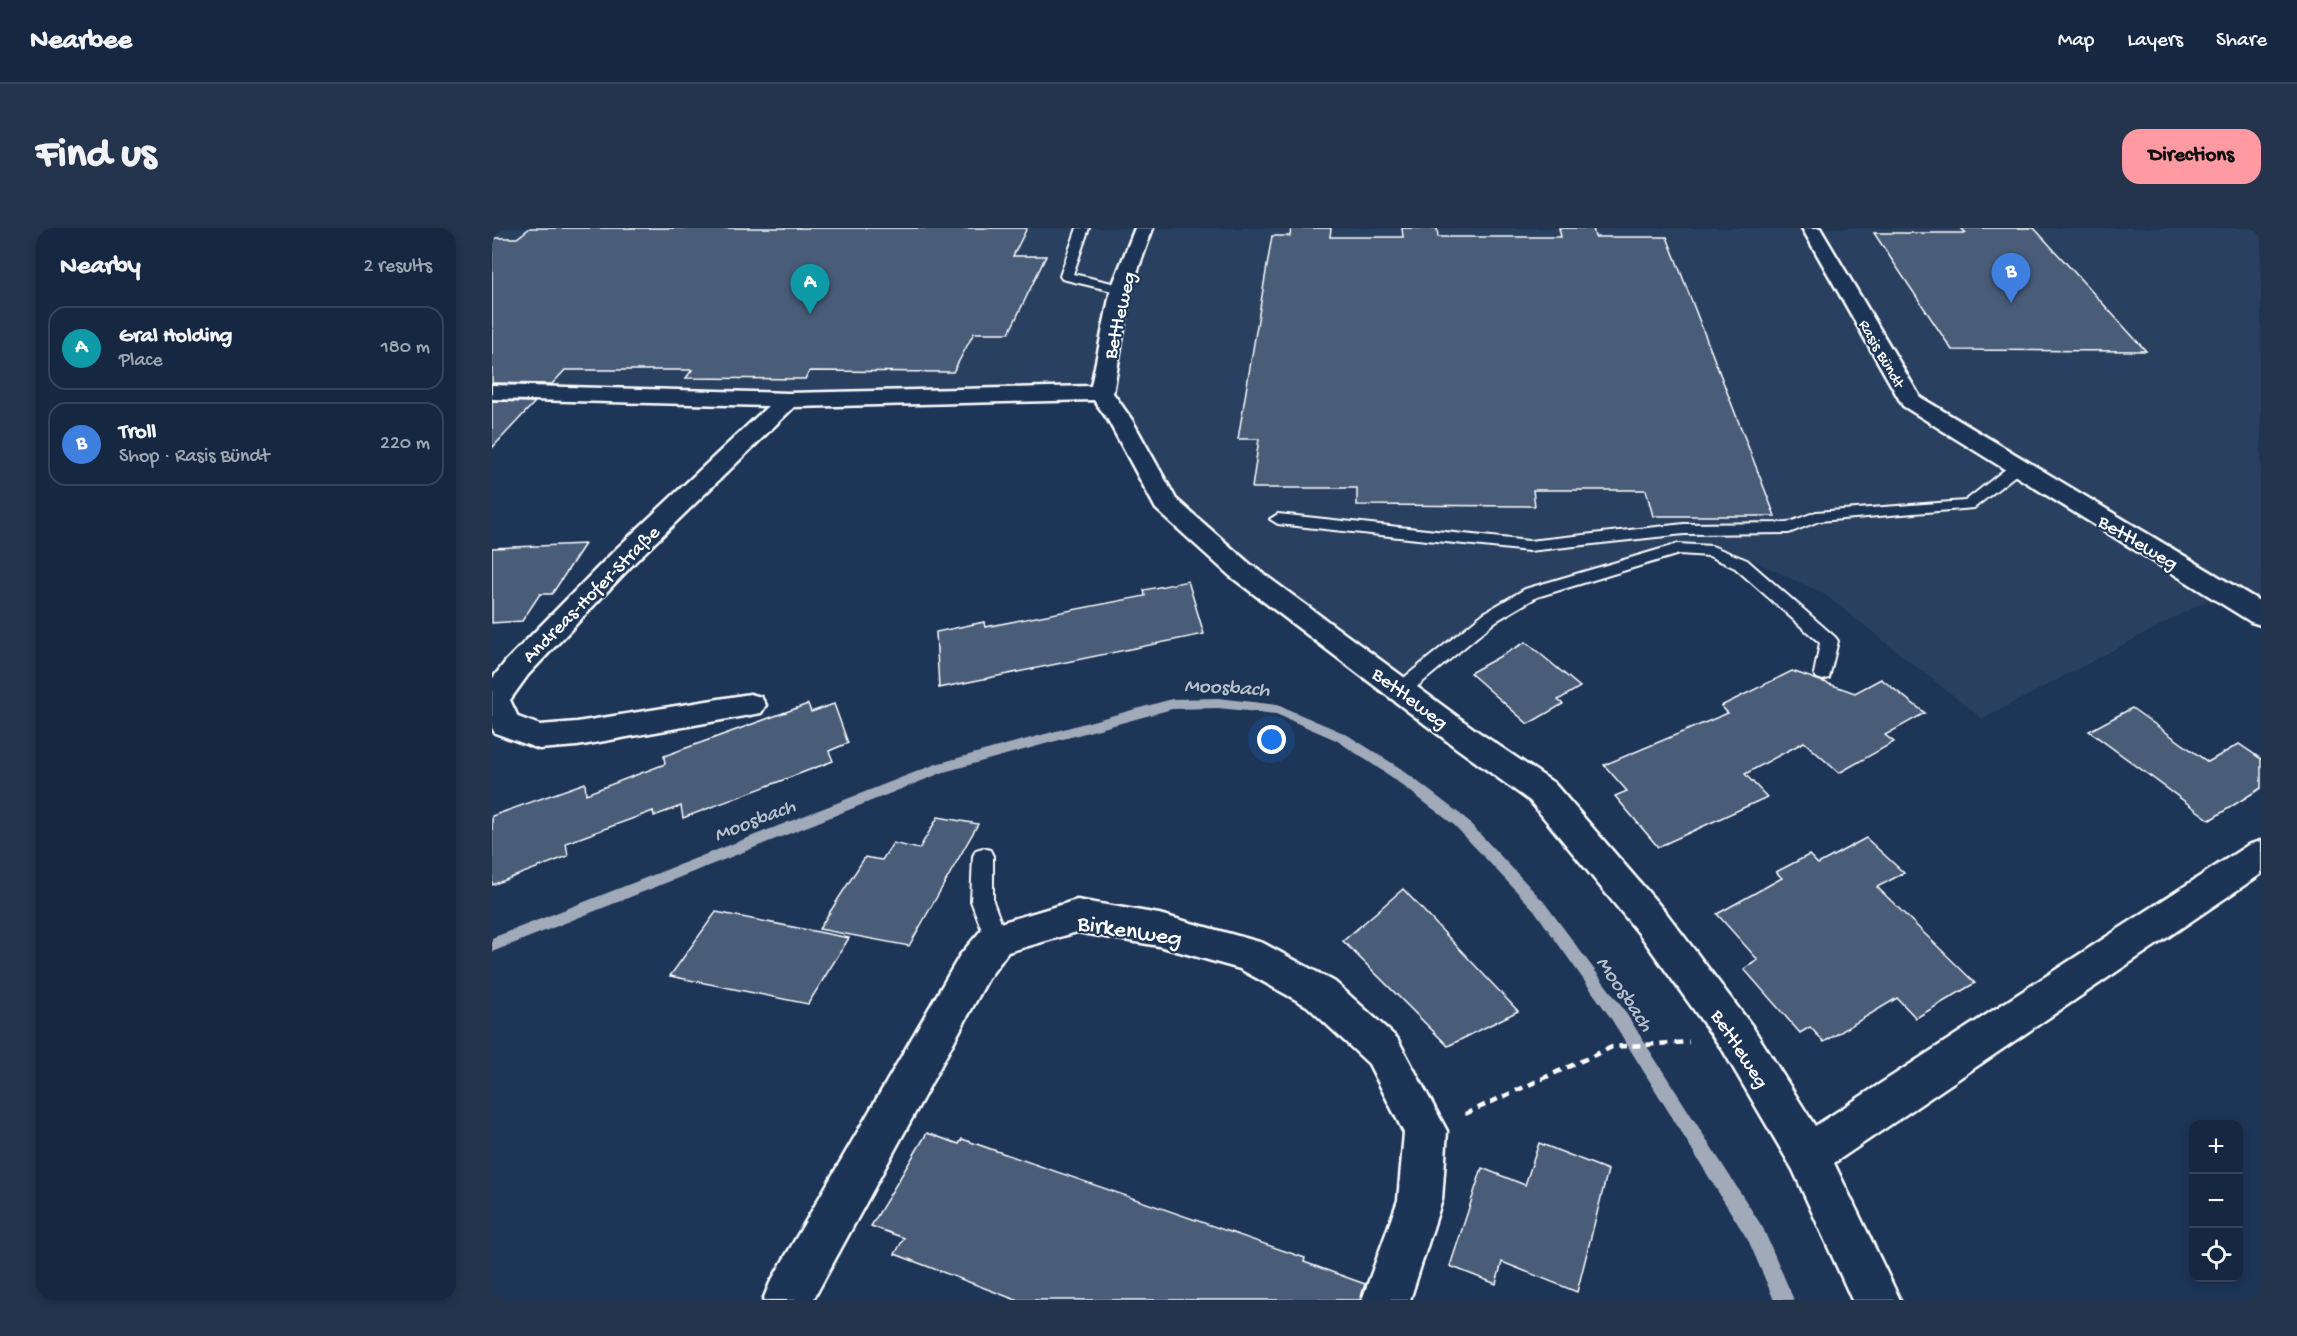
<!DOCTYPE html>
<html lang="en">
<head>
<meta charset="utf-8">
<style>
	:root { --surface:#162841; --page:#23344c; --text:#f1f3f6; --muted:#9ea6b1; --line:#35445a; --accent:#ff9aa2 }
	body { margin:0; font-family:"Gochi Hand",sans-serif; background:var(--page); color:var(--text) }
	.controls { position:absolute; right:18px; bottom:18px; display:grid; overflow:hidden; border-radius:12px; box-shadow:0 3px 9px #0003 }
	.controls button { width:54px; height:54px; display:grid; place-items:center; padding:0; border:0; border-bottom:2px solid var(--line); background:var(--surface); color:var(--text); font:30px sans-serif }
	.you { position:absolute; left:780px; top:512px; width:21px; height:21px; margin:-15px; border:4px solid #fff; border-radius:50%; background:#1a73e8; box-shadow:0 0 0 9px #1a73e833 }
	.badge { display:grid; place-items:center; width:39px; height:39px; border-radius:50%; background:var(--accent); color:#fff; font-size:20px; font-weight:700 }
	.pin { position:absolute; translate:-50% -50px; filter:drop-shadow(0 2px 3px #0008) }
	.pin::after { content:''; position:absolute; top:32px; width:21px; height:18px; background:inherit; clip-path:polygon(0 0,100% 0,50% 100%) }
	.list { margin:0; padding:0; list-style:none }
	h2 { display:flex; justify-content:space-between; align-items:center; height:78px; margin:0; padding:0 24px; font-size:26px }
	h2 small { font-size:20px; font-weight:400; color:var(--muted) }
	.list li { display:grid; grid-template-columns:39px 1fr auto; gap:18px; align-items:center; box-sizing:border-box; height:84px; margin:0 12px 12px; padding:0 12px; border:2px solid var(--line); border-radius:18px }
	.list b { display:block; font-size:22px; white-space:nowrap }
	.list p { margin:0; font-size:20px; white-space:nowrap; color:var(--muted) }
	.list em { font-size:20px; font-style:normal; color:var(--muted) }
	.icon { flex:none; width:33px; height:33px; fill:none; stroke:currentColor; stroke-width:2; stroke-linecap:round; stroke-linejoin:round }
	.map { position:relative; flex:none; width:1769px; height:1072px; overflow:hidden; border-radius:18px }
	header { display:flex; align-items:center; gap:36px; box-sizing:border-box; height:84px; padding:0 30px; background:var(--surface); border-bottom:2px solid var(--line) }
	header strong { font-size:28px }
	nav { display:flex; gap:33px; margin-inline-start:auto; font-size:21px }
	.intro { display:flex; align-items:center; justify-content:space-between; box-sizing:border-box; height:144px; padding:0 36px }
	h1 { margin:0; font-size:42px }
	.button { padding:15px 27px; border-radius:18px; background:var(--accent); color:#111; font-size:21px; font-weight:700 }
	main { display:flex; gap:36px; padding:0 36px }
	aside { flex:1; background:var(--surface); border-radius:18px; box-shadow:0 3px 9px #0003 }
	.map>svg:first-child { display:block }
	.built { fill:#2a4161 }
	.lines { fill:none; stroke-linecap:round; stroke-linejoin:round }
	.stream { fill:#a0aab8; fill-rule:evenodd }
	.building { fill:#4a5d79; stroke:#fff; stroke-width:1.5 }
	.service-casing { stroke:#fff; stroke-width:4 }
	.minor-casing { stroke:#fff; stroke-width:5 }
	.path { stroke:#fff; stroke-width:4.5; stroke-dasharray:8 6; stroke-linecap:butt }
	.service { fill:#1d3557; fill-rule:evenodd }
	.minor { fill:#1d3557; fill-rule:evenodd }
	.labels { text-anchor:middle; stroke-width:4.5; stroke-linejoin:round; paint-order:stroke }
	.far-street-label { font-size:16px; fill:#fff; stroke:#1d3557 }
	.street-label { font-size:20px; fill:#fff; stroke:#1d3557 }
	.water-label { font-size:21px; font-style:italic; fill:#b8c0ca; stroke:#1d3557 }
	.near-street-label { font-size:24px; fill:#fff; stroke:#1d3557 }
</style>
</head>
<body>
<header>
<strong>Nearbee</strong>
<nav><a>Map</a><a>Layers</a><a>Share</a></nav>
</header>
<div class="intro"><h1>Find us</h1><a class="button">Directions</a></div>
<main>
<aside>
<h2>Nearby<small>2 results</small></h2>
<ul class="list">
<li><span class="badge" style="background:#0f9aa8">A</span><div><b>Gral Holding</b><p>Place</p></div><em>180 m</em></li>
<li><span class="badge" style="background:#3f7fe0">B</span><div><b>Troll</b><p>Shop · Rasis Bündt</p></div><em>220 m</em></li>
</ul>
</aside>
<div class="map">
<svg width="1769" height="1072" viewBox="0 0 1769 1072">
	<rect width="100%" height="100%" fill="#1d3557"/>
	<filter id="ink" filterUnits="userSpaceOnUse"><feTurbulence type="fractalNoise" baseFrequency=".0167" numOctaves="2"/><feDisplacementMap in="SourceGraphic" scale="12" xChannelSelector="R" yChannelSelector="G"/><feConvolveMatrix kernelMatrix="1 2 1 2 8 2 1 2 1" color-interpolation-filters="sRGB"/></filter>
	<g filter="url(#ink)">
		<polygon class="built" points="0,0 1769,0 1769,387 1731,364 1491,491 1332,366 1254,329 1186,321 1039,365 909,462 673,275 609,165 456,170 0,164"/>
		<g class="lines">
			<polygon class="stream" points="726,470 786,477 854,506 908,540 972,589 1052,674 1130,779 1271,1000 1302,1072 1282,1072 1257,1014 1118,789 1042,682 962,597 898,548 844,512 784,486 726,480 680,481 452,544 0,724 0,710 444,536 680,471"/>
		</g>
		<g class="building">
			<polygon points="38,0 535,0 521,28 554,28 517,105 482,105 461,144 318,143 313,151 194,150 200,142 73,142 60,156 0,155 0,10 25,10"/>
			<polygon points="799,0 839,0 838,9 911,9 910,0 945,0 946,9 1069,9 1067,0 1101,0 1103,9 1175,9 1283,288 1161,288 1154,262 1041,262 1043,278 865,277 865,260 760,260 767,211 746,211 780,8 798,8"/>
			<polygon points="1469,0 1542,0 1654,123 1460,122 1382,5 1474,5"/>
			<polygon points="0,173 43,174 0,220"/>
			<polygon points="93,316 60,366 48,366 30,393 0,395 0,320"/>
			<polygon points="696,353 712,406 447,460 444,404 492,394 493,399 653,368 652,362"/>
			<polygon points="1034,414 1088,459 1066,472 1071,476 1036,496 978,445"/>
			<polygon points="1300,443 1363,465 1389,451 1433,485 1393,507 1402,514 1347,545 1312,514 1253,546 1275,569 1166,619 1123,568 1135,563 1112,537 1236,485 1229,478"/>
			<polygon points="316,476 319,484 342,476 356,515 337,523 341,533 191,590 189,578 162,588 161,583 74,615 76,628 0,657 0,588 93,555 94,566 173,536 172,528"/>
			<polygon points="1640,480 1716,534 1747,516 1769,531 1769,560 1718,592 1597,503"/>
			<polygon points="446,589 486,596 417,718 327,701 373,629 390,632 401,615 427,621"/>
			<polygon points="1374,610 1412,645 1385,659 1483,755 1424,790 1405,770 1332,814 1318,799 1308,805 1252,741 1266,732 1225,686 1290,650 1284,644 1317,627 1326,636"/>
			<polygon points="911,661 1026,783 956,818 851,713"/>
			<polygon points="224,684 357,710 316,776 178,748"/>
			<polygon points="435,905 467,916 470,911 813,1030 812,1034 873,1056 868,1072 524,1072 403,1026 412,1010 379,998"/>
			<polygon points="1047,915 1116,942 1085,1064 1010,1034 1004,1056 958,1038 990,940 1033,957"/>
		</g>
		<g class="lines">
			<defs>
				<g id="service">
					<polygon points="585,0 597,0 581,46 633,58 633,64 629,65 570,51 568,48"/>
					<polygon points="1525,235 1530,236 1532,239 1530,242 1482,280 1327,293 1297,305 1192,306 1037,323 786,296 778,291 786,286 1037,313 1192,296 1295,295 1324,284 1473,273 1520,236"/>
					<polygon points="1186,316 1220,318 1255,332 1343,409 1346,413 1337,450 1331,452 1325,450 1322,446 1328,415 1243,340 1217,328 1187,326 1045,369 1004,393 915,467 909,469 903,467 900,462 903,457 992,385 1033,361"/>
					<polygon points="491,620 498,622 501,628 501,673 515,711 512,718 504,721 496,718 479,673 481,628 484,622"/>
				</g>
				<g id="minor">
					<polygon points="643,0 661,0 639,61 621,165 640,192 684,271 758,336 985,503 1062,555 1175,686 1260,798 1323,898 1756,617 1769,613 1769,646 1342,935 1408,1072 1360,1072 1301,942 1232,824 1149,708 1038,573 963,519 738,348 664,281 616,192 602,172 302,179 144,333 36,447 18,472 26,489 48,497 85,494 258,466 269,469 274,477 269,485 85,518 47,521 3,505 0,500 0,451 14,433 124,321 276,178 0,171 0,157 296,165 599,158 619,61"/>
					<polygon points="1310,0 1328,0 1428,169 1769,374 1769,397 1759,394 1411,178"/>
					<polygon points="585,672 667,686 771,715 843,754 905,810 955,903 950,972 918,1072 870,1072 906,972 912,905 877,836 815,778 748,741 667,718 585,704 516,724 496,751 321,1072 271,1072 278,1055 468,727 491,700"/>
				</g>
			</defs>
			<use href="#service" class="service-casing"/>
			<use href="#minor" class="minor-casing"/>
			<polyline class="path" points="973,886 1120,819 1197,814"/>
			<use href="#service" class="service"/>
			<use href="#minor" class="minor"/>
		</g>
	</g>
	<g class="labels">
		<g class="far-street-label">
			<text transform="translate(1391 125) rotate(60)" y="6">Rasis Bündt</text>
		</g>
		<g class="street-label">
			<text transform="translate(626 87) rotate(-77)" y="7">Bettleweg</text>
			<text transform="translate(1647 313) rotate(31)" y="7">Bettleweg</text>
			<text transform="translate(98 365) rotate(-45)" y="7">Andreas-Hofer-Straße</text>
			<text transform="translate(919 469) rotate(37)" y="7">Bettleweg</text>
			<text transform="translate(1249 820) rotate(57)" y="7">Bettleweg</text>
		</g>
		<g class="water-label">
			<text transform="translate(735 458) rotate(3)" y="7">Moosbach</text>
			<text transform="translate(262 591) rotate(-21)" y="7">Moosbach</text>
			<text transform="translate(1134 765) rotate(56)" y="7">Moosbach</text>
		</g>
		<g class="near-street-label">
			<text transform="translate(638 701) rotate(9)" y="8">Birkenweg</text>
		</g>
	</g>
</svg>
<div class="controls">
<button>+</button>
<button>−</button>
<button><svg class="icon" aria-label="locate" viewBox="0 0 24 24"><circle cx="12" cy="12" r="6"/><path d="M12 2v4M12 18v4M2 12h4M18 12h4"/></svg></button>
</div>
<div class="you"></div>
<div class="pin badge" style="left:318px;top:86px;background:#0f9aa8">A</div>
<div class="pin badge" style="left:1519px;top:75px;background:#3f7fe0">B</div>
</div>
</main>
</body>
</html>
